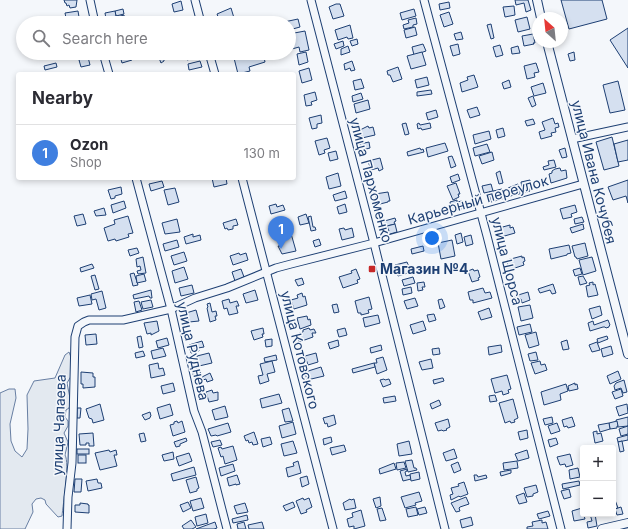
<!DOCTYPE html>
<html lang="en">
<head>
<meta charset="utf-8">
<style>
	:root { --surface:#fff; --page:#f7f7f7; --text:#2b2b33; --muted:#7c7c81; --line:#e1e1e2; --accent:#7c3aed }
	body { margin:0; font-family:Inter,sans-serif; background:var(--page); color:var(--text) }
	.controls { position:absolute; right:12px; bottom:12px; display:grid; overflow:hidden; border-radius:4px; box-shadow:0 2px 6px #0003 }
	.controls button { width:36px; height:36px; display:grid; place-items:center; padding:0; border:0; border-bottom:1px solid var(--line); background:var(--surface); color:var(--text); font:20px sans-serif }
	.compass { position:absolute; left:532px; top:12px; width:36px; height:36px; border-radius:50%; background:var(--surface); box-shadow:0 2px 6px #0003; rotate:333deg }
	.you { position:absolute; left:432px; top:238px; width:14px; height:14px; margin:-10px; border:3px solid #fff; border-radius:50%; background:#1a73e8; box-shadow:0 0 0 6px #1a73e833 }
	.badge { display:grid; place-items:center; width:26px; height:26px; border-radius:50%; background:var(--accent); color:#fff; font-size:13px; font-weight:700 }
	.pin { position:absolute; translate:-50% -33px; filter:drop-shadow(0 1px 2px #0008) }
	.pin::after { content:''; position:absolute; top:21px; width:14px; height:12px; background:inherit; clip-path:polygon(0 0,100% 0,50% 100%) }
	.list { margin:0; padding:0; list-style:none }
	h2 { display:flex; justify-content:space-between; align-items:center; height:52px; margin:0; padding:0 16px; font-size:17px }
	h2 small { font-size:13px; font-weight:400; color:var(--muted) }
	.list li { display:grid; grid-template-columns:26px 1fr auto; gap:12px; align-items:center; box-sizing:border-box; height:56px; padding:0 16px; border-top:1px solid var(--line) }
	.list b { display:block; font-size:15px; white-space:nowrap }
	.list p { margin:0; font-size:13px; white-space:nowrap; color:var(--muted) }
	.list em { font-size:13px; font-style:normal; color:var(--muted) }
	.icon { flex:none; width:22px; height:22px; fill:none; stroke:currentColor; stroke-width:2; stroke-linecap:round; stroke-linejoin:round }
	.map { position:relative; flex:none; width:628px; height:529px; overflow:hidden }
	.search { position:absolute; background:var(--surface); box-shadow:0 2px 6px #0003; left:16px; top:16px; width:280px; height:44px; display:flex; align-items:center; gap:10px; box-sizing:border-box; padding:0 14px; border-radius:22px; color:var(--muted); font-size:15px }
	.panel { position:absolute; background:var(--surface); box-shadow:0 2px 6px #0003; left:16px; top:72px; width:280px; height:108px; border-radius:4px }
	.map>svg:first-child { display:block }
	.green { fill:#e3e9f0; stroke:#687fa3 }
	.building { fill:#d5e0f0; stroke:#1d3f73 }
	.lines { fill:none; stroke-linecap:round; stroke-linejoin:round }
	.minor-casing { stroke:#1d3f73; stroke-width:9 }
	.tertiary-casing { stroke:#1d3f73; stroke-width:10 }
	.minor { stroke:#f4f7fb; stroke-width:7 }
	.tertiary { stroke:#f4f7fb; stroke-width:8 }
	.poi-dot { fill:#c62828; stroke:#f4f7fb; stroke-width:1.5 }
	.labels { text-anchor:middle; stroke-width:3; stroke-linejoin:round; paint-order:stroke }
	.street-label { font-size:14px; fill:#1d3f73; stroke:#f4f7fb }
	.poi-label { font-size:14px; font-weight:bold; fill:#1d3f73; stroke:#f4f7fb; text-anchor:start }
</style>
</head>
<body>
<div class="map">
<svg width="628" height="529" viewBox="0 0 628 529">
	<rect width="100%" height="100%" fill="#f4f7fb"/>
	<path class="green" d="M69,352l3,8 1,13 -6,10 4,20 -2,5 -3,2 -1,7 3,4v5l-4,7 4,9 -3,13c5,8 -2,49 -3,61l-4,1 -12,-13 -1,-4 -4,-2 -5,1 -4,5 1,8 -8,17h-25v-136l9,-4h6l1,9 -6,26 1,17 4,10 7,6 5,-8 1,-20 -1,-34 7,-14 21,-3 10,-23z"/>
	<g class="building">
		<polygon points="64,0 77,0 76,7 70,8 69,5 67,6 66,3 65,3"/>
		<polygon points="515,0 528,0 531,10 526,12 524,3 516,5"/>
		<polygon points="561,0 602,0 607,19 569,29"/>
		<polygon points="181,1 183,10 174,12 172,4"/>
		<polygon points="449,2 450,8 440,10 439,4"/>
		<polygon points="336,4 340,4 344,16 333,19 329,7"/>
		<polygon points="514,6 515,15 505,17 503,7"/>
		<polygon points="231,8 234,18 220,22 217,14"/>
		<polygon points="123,9 124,14 116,16 115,11"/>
		<polygon points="414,9 416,16 402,20 400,13"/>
		<polygon points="78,11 80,23 67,23 65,13"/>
		<polygon points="115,11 116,16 106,19 105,13"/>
		<polygon points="449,12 453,24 444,27 440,15"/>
		<polygon points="124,15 125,23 111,23 110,19"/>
		<polygon points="527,17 530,29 518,32 515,20"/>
		<polygon points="416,18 417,24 413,25 413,27 404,29 403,25 409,23 408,20"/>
		<polygon points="298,19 300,27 289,30 289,23 284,22"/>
		<polygon points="491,24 494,38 491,39 487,25"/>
		<polygon points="350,25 353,38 348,39 347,37 338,40 335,30"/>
		<polygon points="415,27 417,35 406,38 404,30"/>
		<polygon points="628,28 628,68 610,40"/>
		<polygon points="305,31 309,50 300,52 299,47 292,49 290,41 289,41 289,34"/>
		<polygon points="461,32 463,39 456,40 454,34"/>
		<polygon points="533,34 535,43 533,43 534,44 524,46 522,36"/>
		<polygon points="357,39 358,44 352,46 350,41"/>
		<polygon points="343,41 344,46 336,49 334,44"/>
		<polygon points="423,44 426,51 414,55 412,47"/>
		<polygon points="458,44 460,54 453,56 450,46"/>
		<polygon points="500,45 503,55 496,57 493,47"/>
		<polygon points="348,46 350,52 341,55 341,49"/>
		<polygon points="518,46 520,53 512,54 511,48"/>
		<polygon points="306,52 308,62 299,65 297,54"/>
		<polygon points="422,52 426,65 411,69 407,56"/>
		<polygon points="574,52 575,60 570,61 568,54"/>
		<polygon points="130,53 132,60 122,63 120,56"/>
		<polygon points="157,53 164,53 165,57 164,58 164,61 161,63"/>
		<polygon points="186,53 193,53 194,58 187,60"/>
		<polygon points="252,53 263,53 265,62 249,67 250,71 238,74 234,58"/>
		<polygon points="88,57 90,65 81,67 79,60"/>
		<polygon points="200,61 202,67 189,70 188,64"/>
		<polygon points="352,61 355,70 351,71 350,68 345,70 344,64"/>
		<polygon points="56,63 57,67 45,70 44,66"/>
		<polygon points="536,63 539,72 534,73 535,77 527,79 524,66"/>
		<polygon points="398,67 402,79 393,82 390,75 388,75 387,71"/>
		<polygon points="309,68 312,80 302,83 299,71"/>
		<polygon points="474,75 478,87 462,92 460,83 468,80 467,77"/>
		<polygon points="427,77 429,85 417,88 415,80"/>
		<polygon points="361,79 364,88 355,90 353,81"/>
		<polygon points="509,80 511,87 504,89 502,83"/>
		<polygon points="618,81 625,110 610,113 603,85"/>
		<polygon points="543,83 546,93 534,96 531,87"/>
		<polygon points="431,90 432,94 417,96 417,92"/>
		<polygon points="315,92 317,100 311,102 312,105 306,106 304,95"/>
		<polygon points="361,93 363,99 353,102 352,96"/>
		<polygon points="533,96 536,105 532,107 528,98"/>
		<polygon points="368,100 370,109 356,113 354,104"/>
		<polygon points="477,107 480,115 470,118 467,110"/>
		<polygon points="436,110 438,117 428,120 426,113"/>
		<polygon points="321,115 322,123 317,124 317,128 312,129 309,118"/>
		<polygon points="553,118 555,124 558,123 559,127 555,128 556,132 551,133 552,136 541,139 539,132 545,130 542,122"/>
		<polygon points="533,119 535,124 527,126 525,121"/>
		<polygon points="406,123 409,134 405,135 402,124"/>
		<polygon points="419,123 420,125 430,123 431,128 422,130 421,128 418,129 417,124"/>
		<polygon points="368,126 369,128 373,127 375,135 362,138 360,130"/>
		<polygon points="503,128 505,136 498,138 496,130"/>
		<polygon points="489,131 491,139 475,144 473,135"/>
		<polygon points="612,137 619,166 604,170 596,142"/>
		<polygon points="327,138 330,148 324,150 325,153 319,155 315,141"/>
		<polygon points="628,140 628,160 618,162 614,144"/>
		<polygon points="369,142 370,148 362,150 360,144"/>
		<polygon points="445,143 448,151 428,157 426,148"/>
		<polygon points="487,144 490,152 475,156 473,148"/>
		<polygon points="420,148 421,150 423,149 424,152 408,156 407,152"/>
		<polygon points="565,148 567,157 562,158 559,150"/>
		<polygon points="336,151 338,159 330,161 328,153"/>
		<polygon points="492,152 494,160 482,164 479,156"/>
		<polygon points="452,156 456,166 451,168 448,157"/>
		<polygon points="380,158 383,169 379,171 378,168 371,170 368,161"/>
		<polygon points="554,160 556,167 544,170 543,167 549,165 548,161"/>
		<polygon points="560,168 561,171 566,170 567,178 551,183 549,174 552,173 552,171 555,169"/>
		<polygon points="500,171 503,183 499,184 496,173"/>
		<polygon points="338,173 341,186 329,189 326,177"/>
		<polygon points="458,174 460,180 452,183 450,177"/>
		<polygon points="212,178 226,178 227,184 214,187"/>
		<polygon points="530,180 531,185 529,186 530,191 523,193 521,182"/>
		<polygon points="628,180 628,203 626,196 613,200 608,187"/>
		<polygon points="162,181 164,187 151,191 149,184"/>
		<polygon points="456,183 460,194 458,194 459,197 453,200 447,186"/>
		<polygon points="491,184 493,191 484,193 482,186"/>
		<polygon points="518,184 520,194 510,196 508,188"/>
		<polygon points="121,187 122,194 115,196 115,198 111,199 108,190"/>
		<polygon points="175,188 179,202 168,205 164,190"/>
		<polygon points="502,189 505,198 491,202 489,192"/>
		<polygon points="345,191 347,198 335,201 333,195"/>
		<polygon points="388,192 390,201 388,201 388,202 380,204 379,201 377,202 375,194"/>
		<polygon points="457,200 457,202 462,201 464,208 452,212 450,202"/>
		<polygon points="124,201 126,208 113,213 111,205"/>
		<polygon points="276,204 277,207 283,205 285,210 271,214 269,206"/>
		<polygon points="345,204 347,212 339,214 337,207"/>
		<polygon points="575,205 577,212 571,214 572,217 563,219 560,209"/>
		<polygon points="104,208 106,215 96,216 94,211"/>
		<polygon points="83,214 86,224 77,226 74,216"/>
		<polygon points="306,214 309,223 300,225 298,217"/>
		<polygon points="128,216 133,233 128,234 129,237 116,241 115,239 108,241 104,228 115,224 114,220"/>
		<polygon points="311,216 313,227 315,227 316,230 311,231 308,217"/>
		<polygon points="582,217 584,222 575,224 574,219"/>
		<polygon points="395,218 396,221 394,222 395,224 383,227 381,222"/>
		<polygon points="177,219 180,232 165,234 162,223"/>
		<polygon points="236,219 238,225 233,226 233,229 228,230 227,228 225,229 223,223"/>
		<polygon points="395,224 397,232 383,236 382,233 389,231 387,226"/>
		<polygon points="583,224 584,229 572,233 570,228"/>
		<polygon points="510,225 510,228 513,227 515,233 501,237 499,228"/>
		<polygon points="344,228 345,230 352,228 354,237 342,240 339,229"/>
		<polygon points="290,230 296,251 282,254 278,246 280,246 277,233"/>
		<polygon points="461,233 463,242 457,244 455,235"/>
		<polygon points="193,234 193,237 200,235 201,240 186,244 184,237"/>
		<polygon points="471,235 473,244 466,246 464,237"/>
		<polygon points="319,239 321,245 315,247 313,241"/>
		<polygon points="177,240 179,247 165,251 163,244"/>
		<polygon points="452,240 455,256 441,259 438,243"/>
		<polygon points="585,243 588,256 577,259 576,257 575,257 572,246"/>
		<polygon points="569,245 571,253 567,254 567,255 551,259 549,249"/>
		<polygon points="423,246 424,251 412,254 411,249"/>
		<polygon points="137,248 139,253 130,256 128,250"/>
		<polygon points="184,252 187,261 174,265 171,256"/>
		<polygon points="239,253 240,255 246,253 248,260 233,265 230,256"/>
		<polygon points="522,256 522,258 524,257 525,261 523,262 524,265 506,271 505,268 508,267 507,260"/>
		<polygon points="143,257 146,273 138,274 137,271 141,270 140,266 137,267 136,259"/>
		<polygon points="592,257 596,271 583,275 579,260"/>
		<polygon points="407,262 411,272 398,276 395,265"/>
		<polygon points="92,264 94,268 81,272 80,268"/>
		<polygon points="184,267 188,279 175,283 172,271"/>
		<polygon points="580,268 582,274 575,276 573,270"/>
		<polygon points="241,269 244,277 235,281 232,272"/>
		<polygon points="356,269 360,279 357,280 358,283 343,288 339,277 352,273 351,271"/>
		<polygon points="473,269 474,271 478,270 480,277 478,278 479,280 472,282 468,271"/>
		<polygon points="134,273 138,285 133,286 130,274"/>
		<polygon points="144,274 146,281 137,283 136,276"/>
		<polygon points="95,275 99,289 95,290 91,276"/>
		<polygon points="583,276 587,283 580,285 578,277"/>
		<polygon points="413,277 415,283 404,286 402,280"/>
		<polygon points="302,278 304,284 298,286 295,280"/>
		<polygon points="424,282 425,287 422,287 423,290 418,291 417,283"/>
		<polygon points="593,282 593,285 595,284 598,295 588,297 586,286 590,285 589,283"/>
		<polygon points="553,284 556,293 552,294 550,290 540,293 538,289"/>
		<polygon points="192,285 194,293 181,296 179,288"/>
		<polygon points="411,287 412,293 403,295 402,289"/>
		<polygon points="483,288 485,293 490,292 492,298 473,303 473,300 470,300 468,292"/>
		<polygon points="151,290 152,298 150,298 149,296 134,299 133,295"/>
		<polygon points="255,290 258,300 246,303 243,294"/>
		<polygon points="102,291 106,308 99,310 96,299 92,300 91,294"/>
		<polygon points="528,292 530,300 522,303 521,299 517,300 515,296"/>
		<polygon points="302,293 303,297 305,296 307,305 294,309 291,300 298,298 297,295"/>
		<polygon points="90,295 92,304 79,306 77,298"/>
		<polygon points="369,297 372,309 368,310 369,313 361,315 361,313 358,313 355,301"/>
		<polygon points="415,298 418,306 407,309 404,301"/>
		<polygon points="229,299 230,303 237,301 239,306 236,306 238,313 229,315 227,308 224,309 222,301"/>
		<polygon points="442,299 445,307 440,309 438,300"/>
		<polygon points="151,300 153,307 143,309 141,302"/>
		<polygon points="139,301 142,310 136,312 134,302"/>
		<polygon points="210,303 212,312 216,311 217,316 215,316 216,320 210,322 207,308 208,307 207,304"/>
		<polygon points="337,304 339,312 334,313 332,305"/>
		<polygon points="530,305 533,318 521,321 518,307"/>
		<polygon points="600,306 602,315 592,319 589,309"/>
		<polygon points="489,308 492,317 481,320 478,312"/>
		<polygon points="196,310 199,321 189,322 186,313"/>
		<polygon points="434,314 436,320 429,322 427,315"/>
		<polygon points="378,315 380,323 365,327 363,318"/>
		<polygon points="307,316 308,320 310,319 311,325 300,329 297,318"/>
		<polygon points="608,320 610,325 609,326 609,327 606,328 605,327 603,327 590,331 588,323 593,321 594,325"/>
		<polygon points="157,321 159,331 151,335 151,333 147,334 144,323"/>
		<polygon points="423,321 426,330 413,334 410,325"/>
		<polygon points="530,324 532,332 519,335 517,327"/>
		<polygon points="263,328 264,334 262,334 263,337 254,340 251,331"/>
		<polygon points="309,328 310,330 314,329 316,333 312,333 313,337 299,342 297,334 303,332 303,330"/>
		<polygon points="345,328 347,335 339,337 337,330"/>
		<polygon points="536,332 539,345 529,348 525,335"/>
		<polygon points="96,334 97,344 86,345 85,335"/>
		<polygon points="141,336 143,347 139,348 137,337"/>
		<polygon points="607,336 608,339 598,343 597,339"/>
		<polygon points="167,338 169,345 158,348 156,341"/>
		<polygon points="272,339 272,346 266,347 265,340"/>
		<polygon points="338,340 339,346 330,349 328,343"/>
		<polygon points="567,340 569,349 563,350 561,342"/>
		<polygon points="202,341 204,347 198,348 199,351 191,353 189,345"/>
		<polygon points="597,342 600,350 592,352 589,345"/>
		<polygon points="381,345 382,350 371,353 370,348"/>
		<polygon points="501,345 502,352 489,355 488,347"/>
		<polygon points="611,346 613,354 603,357 601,349"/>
		<polygon points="163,348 166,356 153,359 151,351"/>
		<polygon points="439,348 440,354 433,355 432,349"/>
		<polygon points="143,351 145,356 136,358 135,353"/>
		<polygon points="536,352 538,360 530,361 528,354"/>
		<polygon points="209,353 212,363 199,366 197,356"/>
		<polygon points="316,353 318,362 308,365 305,356"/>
		<polygon points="276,355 277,360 265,362 264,358"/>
		<polygon points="383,357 387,370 377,374 374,363 377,363 376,359"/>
		<polygon points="431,359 433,368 422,370 419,362"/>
		<polygon points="272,361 275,372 267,374 269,381 260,384 258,376 263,375 260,364"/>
		<polygon points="540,361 541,365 545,364 547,370 535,374 531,363"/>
		<polygon points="158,363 159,369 163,368 165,375 151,378 149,365"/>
		<polygon points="374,363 375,367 353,373 352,369"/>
		<polygon points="196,365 197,371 200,370 201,376 194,378 191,367"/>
		<polygon points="321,367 324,376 307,380 305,372"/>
		<polygon points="618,371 621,379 610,384 607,376"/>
		<polygon points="81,372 93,373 93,377 95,377 95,387 83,388 83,384 81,384"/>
		<polygon points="210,373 213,380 207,382 206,379 203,380 202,377"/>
		<polygon points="507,375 511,389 508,390 509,393 503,395 502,391 495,393 491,379"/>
		<polygon points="442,378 443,378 444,381 434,384 433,380"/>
		<polygon points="384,379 385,380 389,379 391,384 383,387 380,380"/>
		<polygon points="624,380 627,392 623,393 621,388 615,390 614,386 616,383"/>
		<polygon points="173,383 175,391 163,394 161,386"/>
		<polygon points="575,383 575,385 577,384 578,389 569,391 568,386"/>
		<polygon points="566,384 568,391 560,394 561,400 544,405 541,392"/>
		<polygon points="621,389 623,396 615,399 612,392"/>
		<polygon points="212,390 213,393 218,392 218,400 209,402 206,392"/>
		<polygon points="279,394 282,403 262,408 260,399"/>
		<polygon points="495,395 497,401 490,402 489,396"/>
		<polygon points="395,396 396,401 384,403 383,398"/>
		<polygon points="513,399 518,418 514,420 515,422 511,423 510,421 505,423 499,403"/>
		<polygon points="439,400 441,405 432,409 430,404"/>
		<polygon points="100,404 104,420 93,423 92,419 89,418 86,409"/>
		<polygon points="170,404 173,415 160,419 157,408"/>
		<polygon points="627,404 628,413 619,416 616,407"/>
		<polygon points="225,406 228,417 215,420 212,410"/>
		<polygon points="77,408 81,408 80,418 77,418"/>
		<polygon points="289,408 293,421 285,422 282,410"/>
		<polygon points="150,412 151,416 150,417 150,418 145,420 142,415"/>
		<polygon points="334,415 336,424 328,427 327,423 325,424 323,418"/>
		<polygon points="552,417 553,423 545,425 543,419"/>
		<polygon points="572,417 575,426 568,428 567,426 564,427 562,420"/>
		<polygon points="628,417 628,426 618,427 616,420"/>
		<polygon points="448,419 450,427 446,429 447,430 443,431 442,430 438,431 435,423"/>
		<polygon points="177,421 178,423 182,421 185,432 173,436 170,425 174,424 174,422"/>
		<polygon points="617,421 618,426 617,426 617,428 610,429 609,423"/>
		<polygon points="293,422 296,434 282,438 279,426"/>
		<polygon points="228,423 231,432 217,436 216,435 211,436 208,429"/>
		<polygon points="557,423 560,431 551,434 548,426"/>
		<polygon points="609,423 610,429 600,432 598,425"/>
		<polygon points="628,426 628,434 621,436 619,429"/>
		<polygon points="527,430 528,438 520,440 518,432"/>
		<polygon points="597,431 597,434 601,433 603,441 595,443 593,432"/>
		<polygon points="254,432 258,444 253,445 252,442 249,443 248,440 246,441 244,436"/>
		<polygon points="93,433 94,446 89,446 89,443 86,443 86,445 80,445 79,434"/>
		<polygon points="144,433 146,441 141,442 139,434"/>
		<polygon points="628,435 628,440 618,442 617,438"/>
		<polygon points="270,437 272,444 263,447 261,439"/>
		<polygon points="331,437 332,442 324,445 323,439"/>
		<polygon points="186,438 187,441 180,444 180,446 176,447 174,442"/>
		<polygon points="556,438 558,444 550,447 548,440"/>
		<polygon points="220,440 222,445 213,447 211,442"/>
		<polygon points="293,441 297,453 284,456 281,444"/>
		<polygon points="409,441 412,454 399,456 397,444"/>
		<polygon points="622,441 624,451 620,452 618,442"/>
		<polygon points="344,445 346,451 332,455 330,448"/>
		<polygon points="233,446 237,460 225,464 223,456 221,457 218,448 221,447 222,449"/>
		<rect x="77" y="449" width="12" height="5"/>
		<polygon points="454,449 457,458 446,461 443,453"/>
		<polygon points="109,450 110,452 116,450 117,455 114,455 117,466 100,470 95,453"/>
		<polygon points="527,450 529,458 518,461 515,454"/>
		<polygon points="173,452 174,459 164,461 162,455"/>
		<polygon points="189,453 192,461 179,466 176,457"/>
		<polygon points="570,454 573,465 566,467 565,464 560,465 557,457"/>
		<rect x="78" y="455" width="8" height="8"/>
		<polygon points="412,460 414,468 416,468 417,470 408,472 405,461"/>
		<polygon points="298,461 301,473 288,477 286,468 294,466 293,463"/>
		<polygon points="517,461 518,468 504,470 503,463"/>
		<polygon points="404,462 406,468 397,470 396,463"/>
		<polygon points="458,462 461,470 454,473 451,465"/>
		<polygon points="394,463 396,469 380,474 379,469"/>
		<polygon points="233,464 235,471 221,476 219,468"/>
		<polygon points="194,467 196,475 173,481 171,474"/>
		<polygon points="578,468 580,477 570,479 569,470"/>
		<polygon points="407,469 407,471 405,472 406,476 410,475 411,479 403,481 400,471"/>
		<polygon points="511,470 511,473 501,476 500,472"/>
		<polygon points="419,472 420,479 411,481 410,474"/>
		<polygon points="237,475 240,484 236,485 236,484 229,486 227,478"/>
		<polygon points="474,475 477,475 478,477 486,475 487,478 475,481"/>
		<polygon points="307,476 309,484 302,487 300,478"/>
		<polygon points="196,477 199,488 197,489 197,491 190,493 186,480"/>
		<polygon points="75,479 82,479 81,492 74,492"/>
		<polygon points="97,479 98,483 101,483 102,488 88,491 86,481"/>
		<polygon points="579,481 580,485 563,489 562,484"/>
		<polygon points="464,482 468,494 460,497 459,496 451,500 450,495 453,494 451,488 459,486 458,484"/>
		<polygon points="536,485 538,492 533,494 533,496 527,497 524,488"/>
		<polygon points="569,489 571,497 564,499 561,491"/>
		<polygon points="419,492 422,501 415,503 416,505 405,508 401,497"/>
		<polygon points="524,493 527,502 519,504 516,496"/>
		<polygon points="380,497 381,506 376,508 373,499"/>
		<polygon points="466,497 469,504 460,507 459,508 460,511 456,512 451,503"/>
		<polygon points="201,498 204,508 193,511 190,501"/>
		<polygon points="303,498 304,500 309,498 312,507 306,510 307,512 301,514 296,501"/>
		<polygon points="350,499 351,500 354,499 356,508 345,510 343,503"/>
		<polygon points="613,500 615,500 618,508 615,509 616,513 613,514"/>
		<polygon points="188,502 191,508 183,512 180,505"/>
		<polygon points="293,502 295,507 286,511 283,506"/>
		<polygon points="80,503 88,504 88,505 89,505 89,513 75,512 75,505 80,505"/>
		<polygon points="245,503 248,512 237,514 234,506"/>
		<polygon points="416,507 418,515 408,517 406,509"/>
		<polygon points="425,507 427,513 419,515 417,509"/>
		<polygon points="621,507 623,514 617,515 615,509"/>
		<polygon points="382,508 386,520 380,521 377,509"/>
		<polygon points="582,508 585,519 574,521 572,511"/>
		<polygon points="361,510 365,526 354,529 354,526 349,527 347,519 353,517 352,513"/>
		<polygon points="548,511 550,516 539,519 537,514"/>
		<polygon points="206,514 208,523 197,526 195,517"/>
		<polygon points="590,514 595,514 597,526 588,528 587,522 592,521"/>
		<polygon points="247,515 248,520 233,523 232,519"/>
		<polygon points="471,517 473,525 462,528 460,520"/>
		<polygon points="191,520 196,527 192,529 184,529 182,526"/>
		<polygon points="542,520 542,523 546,522 548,529 527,529 527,527 533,526 532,522"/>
		<polygon points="215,522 217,528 214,529 196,529"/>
		<polygon points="244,522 246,529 238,529 237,524"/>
		<polygon points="262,522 264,529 249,529 248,525"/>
	</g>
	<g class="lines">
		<defs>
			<g id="minor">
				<polyline points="90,0 95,23"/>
				<polyline points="195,0 201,23"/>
				<polyline points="311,0 374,243 445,529"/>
				<polyline points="424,0 487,236 561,529"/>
				<polyline points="103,53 109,74"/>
				<polyline points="209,53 215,74"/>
				<polyline points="572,139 628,127"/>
				<polyline points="136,178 171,309 194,411 202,432 227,529"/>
				<polyline points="242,178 333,529"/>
				<polyline points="67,529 68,497 72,463 75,337 78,326 84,322 89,320 123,320 171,309 195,298 227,288 276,268 291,264 374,243 583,184"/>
			</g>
			<g id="tertiary">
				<polyline points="537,0 541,18"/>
				<polyline points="547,42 628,354"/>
				<polyline points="602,529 628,523"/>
			</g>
		</defs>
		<use href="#minor" class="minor-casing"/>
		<use href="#tertiary" class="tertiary-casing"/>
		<use href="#minor" class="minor"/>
		<use href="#tertiary" class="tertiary"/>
	</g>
	<rect class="poi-dot" x="368" y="265" width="8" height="8" rx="2"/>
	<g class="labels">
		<g class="street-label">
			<text transform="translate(594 172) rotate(76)" y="5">улица Ивана Кочубея</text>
			<text transform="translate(371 180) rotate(75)" y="5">улица Пархоменко</text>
			<text transform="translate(478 200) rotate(-16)" y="5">Карьерный переулок</text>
			<text transform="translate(507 261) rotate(76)" y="5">улица Щорса</text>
			<text transform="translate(300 350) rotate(76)" y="5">улица Котовского</text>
			<text transform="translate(193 351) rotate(77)" y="5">улица Руднева</text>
			<text transform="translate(59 425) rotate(-88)" y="5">улица Чапаева</text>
		</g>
		<g class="poi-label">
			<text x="380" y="274">Магазин №4</text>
		</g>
	</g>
</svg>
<div class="controls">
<button>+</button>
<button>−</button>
</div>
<svg class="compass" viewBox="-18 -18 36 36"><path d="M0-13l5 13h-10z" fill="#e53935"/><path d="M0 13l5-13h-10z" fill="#7c7c81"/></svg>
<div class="you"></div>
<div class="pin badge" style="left:281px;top:249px;background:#3f7fe0">1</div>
<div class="search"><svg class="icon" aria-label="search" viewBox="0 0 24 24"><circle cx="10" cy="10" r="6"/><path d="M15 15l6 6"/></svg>Search here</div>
<section class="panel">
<h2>Nearby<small></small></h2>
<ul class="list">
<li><span class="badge" style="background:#3f7fe0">1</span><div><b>Ozon</b><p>Shop</p></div><em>130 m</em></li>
</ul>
</section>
</div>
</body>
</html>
